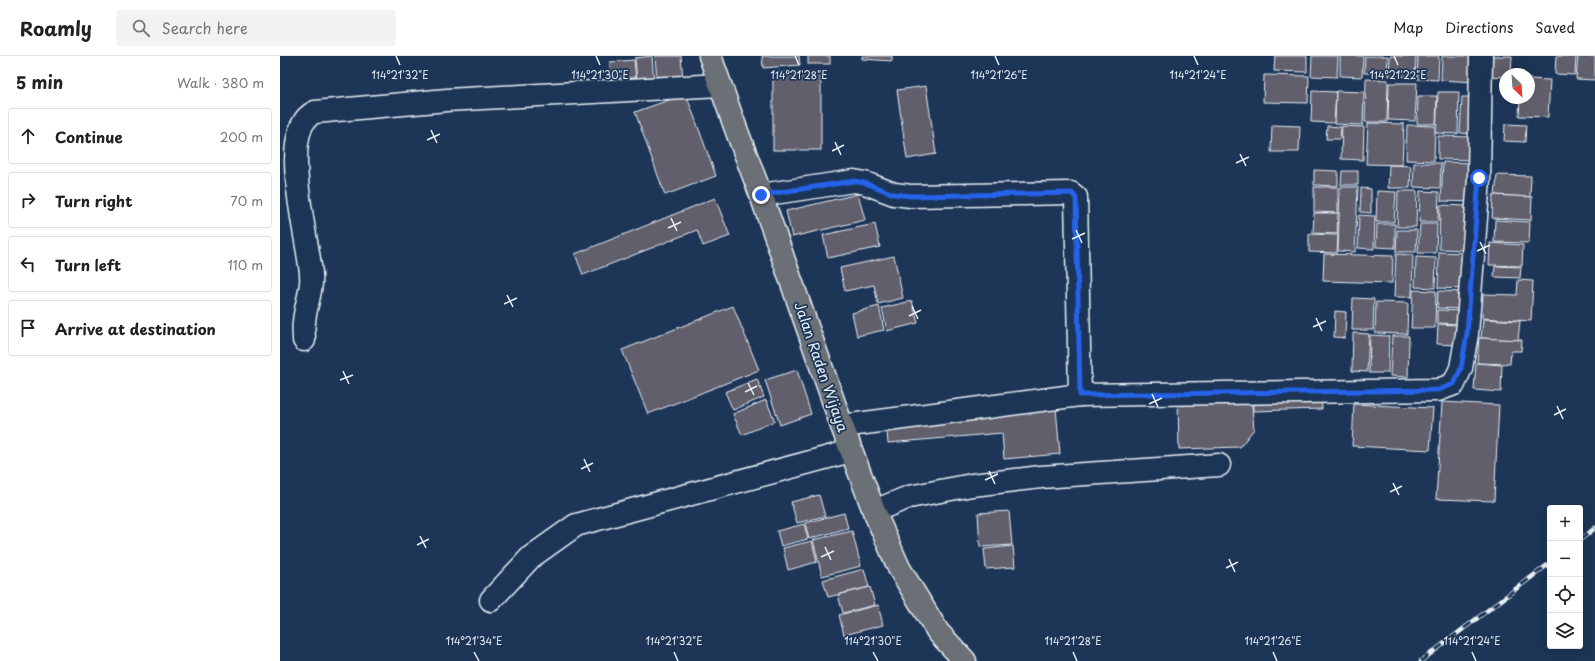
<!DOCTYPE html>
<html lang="en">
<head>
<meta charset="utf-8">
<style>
	:root { --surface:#fff; --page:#f2f2f2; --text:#202124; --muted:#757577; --line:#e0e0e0 }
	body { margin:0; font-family:"Playpen Sans",sans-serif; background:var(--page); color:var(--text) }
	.controls { position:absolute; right:12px; bottom:12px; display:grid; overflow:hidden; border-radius:4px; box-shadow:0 4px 16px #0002 }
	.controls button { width:36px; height:36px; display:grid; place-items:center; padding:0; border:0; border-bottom:1px solid var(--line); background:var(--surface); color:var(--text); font:20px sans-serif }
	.compass { position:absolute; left:1219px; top:12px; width:36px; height:36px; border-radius:50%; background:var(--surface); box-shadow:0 4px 16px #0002; rotate:155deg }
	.stop { position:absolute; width:12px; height:12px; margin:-9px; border:3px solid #2563eb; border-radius:50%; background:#fff }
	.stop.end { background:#2563eb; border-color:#fff; box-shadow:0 1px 4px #0008 }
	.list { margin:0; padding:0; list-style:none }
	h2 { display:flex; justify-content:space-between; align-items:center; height:52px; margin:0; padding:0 16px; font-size:17px }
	h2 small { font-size:13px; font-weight:400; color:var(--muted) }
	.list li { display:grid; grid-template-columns:26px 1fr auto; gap:12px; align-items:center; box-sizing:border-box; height:56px; margin:0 8px 8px; padding:0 8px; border:1px solid var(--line); border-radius:4px }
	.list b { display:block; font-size:15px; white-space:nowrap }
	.list em { font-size:13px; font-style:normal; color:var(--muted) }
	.icon { flex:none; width:22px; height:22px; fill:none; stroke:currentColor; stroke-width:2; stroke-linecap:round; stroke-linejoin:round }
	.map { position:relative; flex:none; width:1315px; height:605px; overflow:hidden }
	header { display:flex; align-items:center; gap:24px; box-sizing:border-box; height:56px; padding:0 20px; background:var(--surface); border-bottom:1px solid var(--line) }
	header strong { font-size:19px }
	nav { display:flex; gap:22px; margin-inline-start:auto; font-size:14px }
	.search { width:280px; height:36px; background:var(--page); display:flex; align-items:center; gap:10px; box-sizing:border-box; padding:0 14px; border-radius:4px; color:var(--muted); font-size:15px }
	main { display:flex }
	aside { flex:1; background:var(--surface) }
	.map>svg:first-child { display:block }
	.building { fill:#625f6c; stroke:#e8f1f8 }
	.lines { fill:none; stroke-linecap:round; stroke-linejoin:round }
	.minor-casing { stroke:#e8f1f8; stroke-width:25 }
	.highway-casing { stroke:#e8f1f8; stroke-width:25 }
	.minor { stroke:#1d3557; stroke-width:22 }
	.highway { stroke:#6a7074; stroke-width:22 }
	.rail-casing { stroke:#e8f1f8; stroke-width:4.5 }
	.rail { stroke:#1d3557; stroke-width:3; stroke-dasharray:9; stroke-linecap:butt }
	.route { stroke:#2563eb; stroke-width:5 }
	.ticks { fill:none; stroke:#e8f1f8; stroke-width:1.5 }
	.labels { text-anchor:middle; stroke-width:3.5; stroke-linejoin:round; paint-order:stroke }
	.street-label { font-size:14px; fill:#e8f1f8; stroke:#1d3557 }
	.ticks-label { font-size:10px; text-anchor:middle; fill:#e8f1f8; stroke:#1d3557; stroke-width:3.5; stroke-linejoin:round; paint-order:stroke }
</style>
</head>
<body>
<header>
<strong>Roamly</strong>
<div class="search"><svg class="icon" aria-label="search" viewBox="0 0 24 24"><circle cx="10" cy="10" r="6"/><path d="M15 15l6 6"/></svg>Search here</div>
<nav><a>Map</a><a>Directions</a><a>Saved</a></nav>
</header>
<main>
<aside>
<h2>5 min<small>Walk · 380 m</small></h2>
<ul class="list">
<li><svg class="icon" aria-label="ahead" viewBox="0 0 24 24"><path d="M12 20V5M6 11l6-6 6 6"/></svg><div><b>Continue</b></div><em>200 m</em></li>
<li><svg class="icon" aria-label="right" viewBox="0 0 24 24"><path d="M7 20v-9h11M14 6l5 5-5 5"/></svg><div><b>Turn right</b></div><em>70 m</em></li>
<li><svg class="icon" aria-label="left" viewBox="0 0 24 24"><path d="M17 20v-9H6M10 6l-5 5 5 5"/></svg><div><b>Turn left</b></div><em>110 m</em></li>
<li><svg class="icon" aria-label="arrive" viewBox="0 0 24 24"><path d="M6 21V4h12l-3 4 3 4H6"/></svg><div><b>Arrive at destination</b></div></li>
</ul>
</aside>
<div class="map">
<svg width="1315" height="605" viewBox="0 0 1315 605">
	<rect width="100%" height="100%" fill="#1d3557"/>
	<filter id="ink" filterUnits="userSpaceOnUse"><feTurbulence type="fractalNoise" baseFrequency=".025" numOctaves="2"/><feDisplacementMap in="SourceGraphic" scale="8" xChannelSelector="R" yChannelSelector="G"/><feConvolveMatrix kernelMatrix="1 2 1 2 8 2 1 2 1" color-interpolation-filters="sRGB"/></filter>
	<g filter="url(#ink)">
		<g class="building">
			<polygon points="372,0 374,26 357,27 355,2"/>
			<polygon points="375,0 401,0 403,23 377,25"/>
			<polygon points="482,0 519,0 520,9 483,12"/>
			<rect x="528" y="0" width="22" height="8"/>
			<polygon points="582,0 612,0 612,5 582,3"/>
			<polygon points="995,0 1027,0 1027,16 994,15"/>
			<polygon points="1032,0 1058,0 1057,21 1031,20"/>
			<polygon points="1060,0 1083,0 1082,21 1060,20"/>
			<polygon points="1085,0 1108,0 1107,18 1084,17"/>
			<polygon points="1110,0 1136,0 1135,21 1109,20"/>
			<polygon points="1138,0 1159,0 1158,24 1137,23"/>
			<polygon points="1162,0 1195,0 1194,26 1161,24"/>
			<polygon points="1208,0 1232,0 1231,18 1225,18 1225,21 1207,20"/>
			<polygon points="1276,0 1296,0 1295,19 1275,18"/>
			<polygon points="1298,0 1315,0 1315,24 1296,23"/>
			<polygon points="354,4 356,23 331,25 330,6"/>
			<rect x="493" y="16" width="48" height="78"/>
			<polygon points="984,19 1029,20 1028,47 983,46"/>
			<polygon points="1086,23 1108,24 1107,66 1085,66"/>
			<polygon points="1249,23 1270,24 1268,61 1239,60 1240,42 1249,42"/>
			<polygon points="1109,27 1137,27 1135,65 1108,64"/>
			<polygon points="646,30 656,98 627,103 617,34"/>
			<polygon points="1032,35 1056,36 1054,67 1031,66"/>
			<polygon points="1056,35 1084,36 1083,69 1055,68"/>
			<polygon points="1158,36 1179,36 1178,78 1156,77"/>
			<polygon points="406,38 436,120 385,139 355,56"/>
			<polygon points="1138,40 1157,40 1156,68 1137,68"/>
			<polygon points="1182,41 1195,41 1193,78 1180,77"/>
			<polygon points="1088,67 1124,68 1122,109 1086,108"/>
			<polygon points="1225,68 1246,69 1245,86 1224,85"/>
			<polygon points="992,69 1020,70 1019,96 991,96"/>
			<polygon points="1127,69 1155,70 1154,105 1126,104"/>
			<polygon points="1047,70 1061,71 1060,83 1046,83"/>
			<polygon points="1062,70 1084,71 1083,104 1061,103"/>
			<polygon points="1158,80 1192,81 1191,104 1158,103"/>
			<polygon points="1163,106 1193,107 1192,146 1161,145"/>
			<polygon points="1134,107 1161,107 1160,132 1133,131"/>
			<polygon points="1109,109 1131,110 1130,132 1108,132"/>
			<polygon points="1034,114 1058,115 1058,130 1034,129"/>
			<polygon points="1062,115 1078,115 1078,129 1061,129"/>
			<polygon points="1217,119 1251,120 1250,141 1215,139"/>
			<polygon points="1034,131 1058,131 1058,157 1034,156"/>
			<polygon points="1060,131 1078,131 1075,196 1058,195"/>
			<polygon points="1081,132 1091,133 1091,157 1080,156"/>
			<polygon points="1097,135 1116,136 1114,166 1096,166"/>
			<polygon points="1118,135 1137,135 1136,171 1117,171"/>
			<polygon points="1140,135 1159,136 1158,166 1139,166"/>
			<polygon points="578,138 585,164 512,181 506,155"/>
			<polygon points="1213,139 1252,141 1251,164 1212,162"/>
			<polygon points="435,142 450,180 423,190 417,174 303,219 295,198"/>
			<polygon points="1160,149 1187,150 1186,194 1159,193"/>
			<polygon points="1034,157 1058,157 1057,178 1033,177"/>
			<polygon points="1079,159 1095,160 1094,193 1078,192"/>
			<polygon points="1215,164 1250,166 1249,187 1214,186"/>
			<polygon points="595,168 600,191 548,202 543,179"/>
			<polygon points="1097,168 1115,168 1115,192 1096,191"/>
			<polygon points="1140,168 1157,168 1156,197 1138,197"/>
			<polygon points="1117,174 1137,174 1136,196 1116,196"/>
			<polygon points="1029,178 1058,179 1057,197 1029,196"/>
			<polygon points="1210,187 1243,189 1242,210 1209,209"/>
			<polygon points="1159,196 1186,197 1185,233 1158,232"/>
			<polygon points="1044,198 1113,200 1112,227 1043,225"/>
			<polygon points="1116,198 1133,199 1132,241 1114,241"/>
			<polygon points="614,200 623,242 598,248 594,229 565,235 560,212"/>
			<polygon points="1136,201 1156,202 1155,232 1135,231"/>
			<polygon points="1215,210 1241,211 1240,222 1214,221"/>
			<polygon points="1238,224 1253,225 1251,265 1202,262 1203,238 1237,239"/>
			<polygon points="1133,234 1156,235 1155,272 1131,272"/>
			<polygon points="1158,235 1184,236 1183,253 1157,252"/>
			<polygon points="1073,242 1094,243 1093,274 1072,274"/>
			<polygon points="632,245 638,267 607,275 602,252"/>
			<polygon points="1096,246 1128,247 1127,278 1095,277"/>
			<polygon points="453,250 479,314 368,358 342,294"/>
			<polygon points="599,250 604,274 577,280 572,257"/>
			<polygon points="1157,254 1183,255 1182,268 1157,267"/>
			<polygon points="1055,255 1066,256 1065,282 1054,281"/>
			<polygon points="1203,263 1240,265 1238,284 1201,282"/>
			<polygon points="1158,268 1178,269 1177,289 1157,288"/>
			<polygon points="1073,277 1089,278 1087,316 1072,315"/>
			<polygon points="1090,279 1109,280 1108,317 1089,317"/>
			<polygon points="1112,280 1129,280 1128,321 1110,320"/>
			<polygon points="1199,282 1242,284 1241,295 1231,295 1230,308 1197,307"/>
			<polygon points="1196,307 1222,309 1221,336 1194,334"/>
			<polygon points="517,314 531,358 500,369 485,324"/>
			<polygon points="477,323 484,341 453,354 445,336"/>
			<polygon points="1041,337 1042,353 973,355 973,340"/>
			<polygon points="971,339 974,373 960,391 899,393 898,342"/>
			<polygon points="486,344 495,365 462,379 453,358"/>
			<polygon points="1162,346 1219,349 1214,445 1156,443"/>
			<polygon points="1074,348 1153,352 1150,394 1072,390"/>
			<polygon points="776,352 780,398 724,403 722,377 608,387 606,366"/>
			<polygon points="539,439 545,460 517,467 511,446"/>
			<polygon points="729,455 732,489 700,491 698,457"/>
			<polygon points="564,457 568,472 529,483 525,467"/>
			<polygon points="524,468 528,483 501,490 497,475"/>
			<polygon points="572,475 581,510 542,520 533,484"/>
			<polygon points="532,485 537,506 508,514 503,492"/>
			<polygon points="733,490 735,511 706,513 704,493"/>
			<polygon points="584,513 589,531 548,541 543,524"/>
			<polygon points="590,531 595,549 563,557 558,539"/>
			<polygon points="598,549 603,569 564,579 559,559"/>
		</g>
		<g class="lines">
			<defs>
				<g id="minor">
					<polyline points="481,139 574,125 585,127 614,138 631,140 791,137 796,141 800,339"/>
					<path d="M24,284c0,-6 -1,-12 0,-18 1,-13 6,-26 7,-39 1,-8 -1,-17 -2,-24 -6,-40 -29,-132 6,-147l132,-12 273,-15"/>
					<polyline points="562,370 800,339 1158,334 1174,328 1181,312 1187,278 1199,123 1201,0"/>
					<polyline points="594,455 629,441 692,429 761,421 939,409"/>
					<polyline points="211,544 251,501 296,469 571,395"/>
				</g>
				<polyline id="highway" points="430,0 456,73 481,139 562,370 594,455 619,512 658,576 685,605"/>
			</defs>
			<use href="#minor" class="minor-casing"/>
			<use href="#highway" class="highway-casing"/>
			<use href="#minor" class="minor"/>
			<use href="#highway" class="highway"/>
			<defs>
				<g id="rail">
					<polyline points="1300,484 1315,472"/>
					<polyline points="1141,605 1270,507"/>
				</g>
			</defs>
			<use href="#rail" class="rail-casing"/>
			<use href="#rail" class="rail"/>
		</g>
	</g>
	<g class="lines" filter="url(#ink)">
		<polyline class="route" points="481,139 574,125 585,127 614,138 631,140 792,137 796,142 800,339 1158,334 1174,328 1181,312 1187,278 1199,122"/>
	</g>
	<path class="ticks" d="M116,0l4,9M316,0l4,9M515,0l4,9M715,0l4,9M914,0l4,9M1114,0l4,9M151,74l6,13M147,84l13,-6M555,86l6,13M552,95l12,-6M960,98l6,12M956,107l13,-6M391,162l6,13M388,172l13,-6M796,174l6,13M792,183l13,-6M1200,186l6,12M1197,195l13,-6M227,239l6,12M224,248l13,-6M632,250l6,13M629,260l12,-6M1036,262l6,13M1033,271l13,-6M63,315l6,13M60,324l13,-5M468,327l6,12M465,336l12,-6M872,338l6,13M869,348l13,-6M1277,350l6,13M1274,359l12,-6M304,403l6,13M301,413l12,-6M709,415l6,13M705,424l13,-6M1113,427l6,12M1110,436l12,-6M140,480l6,12M137,489l12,-6M545,491l6,13M541,501l13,-6M949,503l6,13M946,512l12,-6M194,596l5,9M394,596l4,9M593,596l5,9M793,596l4,9M993,596l4,9M1192,596l4,9"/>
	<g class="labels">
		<g class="street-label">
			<text transform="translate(541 311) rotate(71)" y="5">Jalan Raden Wijaya</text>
		</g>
	</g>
	<g class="ticks-label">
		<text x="120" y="23">114°21'32"E</text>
		<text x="320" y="23">114°21'30"E</text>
		<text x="519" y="23">114°21'28"E</text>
		<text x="719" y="23">114°21'26"E</text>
		<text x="918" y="23">114°21'24"E</text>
		<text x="1118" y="23">114°21'22"E</text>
		<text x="394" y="589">114°21'32"E</text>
		<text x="593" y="589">114°21'30"E</text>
		<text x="793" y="589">114°21'28"E</text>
		<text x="993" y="589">114°21'26"E</text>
		<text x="194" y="589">114°21'34"E</text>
		<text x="1192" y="589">114°21'24"E</text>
	</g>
</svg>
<div class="controls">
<button>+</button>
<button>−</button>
<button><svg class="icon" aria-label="locate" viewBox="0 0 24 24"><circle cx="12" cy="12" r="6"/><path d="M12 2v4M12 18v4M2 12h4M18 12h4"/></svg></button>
<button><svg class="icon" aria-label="layers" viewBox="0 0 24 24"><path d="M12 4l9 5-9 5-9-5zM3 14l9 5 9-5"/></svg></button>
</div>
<svg class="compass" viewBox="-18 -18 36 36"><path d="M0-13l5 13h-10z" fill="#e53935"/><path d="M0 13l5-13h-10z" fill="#757577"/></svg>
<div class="stop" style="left:1199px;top:122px"></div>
<div class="stop end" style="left:481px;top:139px"></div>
</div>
</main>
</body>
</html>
